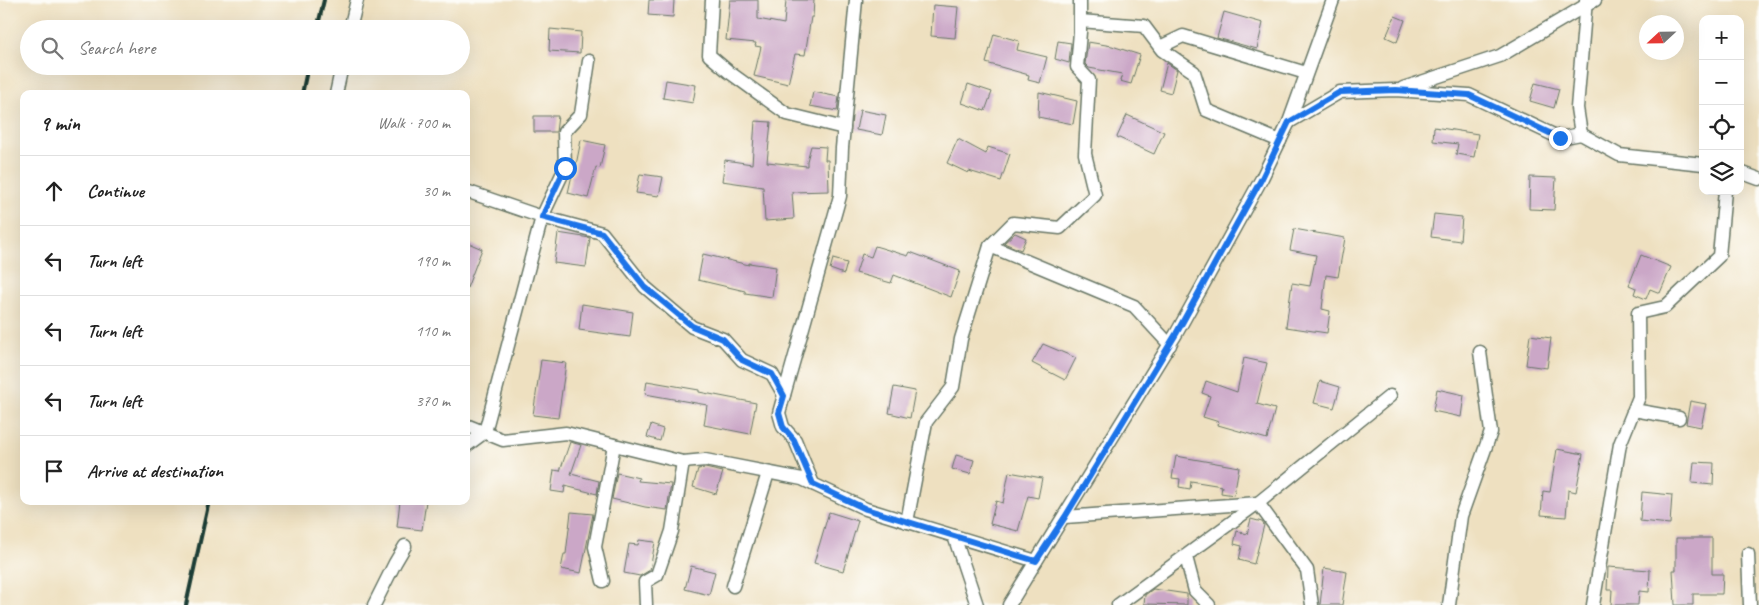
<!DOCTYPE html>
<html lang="en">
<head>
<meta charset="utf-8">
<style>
	:root { --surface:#fff; --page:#f6f6f6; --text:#222; --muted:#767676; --line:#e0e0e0 }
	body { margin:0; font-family:Caveat,sans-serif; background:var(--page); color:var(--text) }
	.controls { position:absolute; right:15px; top:15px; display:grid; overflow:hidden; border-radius:10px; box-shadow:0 5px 20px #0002 }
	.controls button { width:45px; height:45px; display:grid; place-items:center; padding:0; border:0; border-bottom:1px solid var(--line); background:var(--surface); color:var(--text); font:25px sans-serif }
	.compass { position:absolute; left:1639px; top:15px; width:45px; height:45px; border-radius:50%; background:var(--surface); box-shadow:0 5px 20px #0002; rotate:248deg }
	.stop { position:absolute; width:15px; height:15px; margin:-11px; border:4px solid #1a73e8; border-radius:50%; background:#fff }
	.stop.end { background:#1a73e8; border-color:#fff; box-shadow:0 1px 5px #0008 }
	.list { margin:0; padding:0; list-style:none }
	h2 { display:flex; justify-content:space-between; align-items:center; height:65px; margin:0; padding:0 20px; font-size:21px }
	h2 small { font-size:16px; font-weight:400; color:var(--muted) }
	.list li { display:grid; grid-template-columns:32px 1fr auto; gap:15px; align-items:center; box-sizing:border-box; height:70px; padding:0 20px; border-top:1px solid var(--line) }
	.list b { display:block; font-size:19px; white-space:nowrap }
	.list em { font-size:16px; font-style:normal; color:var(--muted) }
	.icon { flex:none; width:28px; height:28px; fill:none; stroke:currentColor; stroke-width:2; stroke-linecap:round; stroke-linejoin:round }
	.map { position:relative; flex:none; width:1759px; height:605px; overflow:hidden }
	.search { position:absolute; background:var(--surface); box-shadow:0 5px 20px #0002; left:20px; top:20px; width:450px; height:55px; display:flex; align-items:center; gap:12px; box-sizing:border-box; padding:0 18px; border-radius:28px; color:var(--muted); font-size:19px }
	.panel { position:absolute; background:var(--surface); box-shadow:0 5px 20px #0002; left:20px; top:90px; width:450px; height:415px; border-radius:10px }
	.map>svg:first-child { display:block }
	.building { fill:#cba7c7 }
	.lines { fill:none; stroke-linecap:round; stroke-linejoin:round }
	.street-casing { stroke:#677665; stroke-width:15 }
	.street { stroke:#fff; stroke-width:12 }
	.rail { stroke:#1f3d34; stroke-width:4 }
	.route { stroke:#1a73e8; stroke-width:6 }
</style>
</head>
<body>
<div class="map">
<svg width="1759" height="605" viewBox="0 0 1759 605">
	<rect width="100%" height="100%" fill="#fdfcf7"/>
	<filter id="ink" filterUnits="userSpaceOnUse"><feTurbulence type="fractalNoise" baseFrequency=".02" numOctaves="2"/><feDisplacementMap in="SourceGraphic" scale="10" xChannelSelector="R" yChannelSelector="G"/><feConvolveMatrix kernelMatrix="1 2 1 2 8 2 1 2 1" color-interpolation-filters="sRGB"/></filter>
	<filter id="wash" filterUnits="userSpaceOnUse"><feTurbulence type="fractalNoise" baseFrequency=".0096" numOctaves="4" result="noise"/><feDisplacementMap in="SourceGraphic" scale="20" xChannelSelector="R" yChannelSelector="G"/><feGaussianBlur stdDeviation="1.12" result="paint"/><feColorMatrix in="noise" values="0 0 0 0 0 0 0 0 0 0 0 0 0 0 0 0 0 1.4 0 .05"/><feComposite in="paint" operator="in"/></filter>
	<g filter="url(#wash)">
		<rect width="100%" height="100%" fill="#eee0c0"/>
		<g id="blocks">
			<g class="building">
				<polygon points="649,0 674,0 673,17 648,15"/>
				<polygon points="730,0 758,0 758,19 784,24 786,0 814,0 813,17 811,17 805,55 795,54 788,84 754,76 761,47 755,46 756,43 726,40"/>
				<polygon points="933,5 958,7 955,38 931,36"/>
				<polygon points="1224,12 1263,23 1257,49 1217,38"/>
				<polygon points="1395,16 1405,20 1397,42 1386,37"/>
				<polygon points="550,29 581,32 580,53 549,51"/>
				<polygon points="994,34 1019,41 1017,50 1047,57 1040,83 1028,80 1029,75 986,63"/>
				<polygon points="1058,41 1071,43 1069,63 1055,59"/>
				<polygon points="1088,42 1112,46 1140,55 1131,84 1120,81 1122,74 1089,68 1085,64"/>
				<polygon points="1167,63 1177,70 1171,93 1160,90"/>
				<polygon points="666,80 696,85 693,103 663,98"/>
				<polygon points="1535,83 1559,89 1554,108 1530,101"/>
				<polygon points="968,84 992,92 985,111 962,103"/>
				<polygon points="813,92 839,97 837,111 810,106"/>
				<polygon points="1039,92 1077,101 1073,124 1038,117"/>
				<polygon points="860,110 886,115 882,135 856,130"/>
				<polygon points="1127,115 1164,132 1154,154 1117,137"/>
				<polygon points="534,116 558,116 556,132 534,132"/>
				<polygon points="755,121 771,122 767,162 807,166 807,161 811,146 826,147 825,160 828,160 829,191 792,192 794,219 765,221 763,187 722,181 725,160 752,164"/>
				<polygon points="1434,127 1478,134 1474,157 1456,154 1458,144 1433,141"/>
				<polygon points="958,139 986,154 988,147 1010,154 1001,181 969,171 968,173 947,163"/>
				<polygon points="581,140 605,145 600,168 596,167 588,198 568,193 572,175 574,175"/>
				<polygon points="640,174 663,177 659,196 636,193"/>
				<polygon points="1530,177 1556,178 1554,210 1529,209"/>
				<polygon points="1434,214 1462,217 1460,241 1431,237"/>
				<polygon points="1294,229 1345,238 1338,277 1326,275 1322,309 1330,311 1327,333 1286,327 1292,283 1310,286 1316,255 1290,250"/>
				<polygon points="558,233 590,238 586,267 554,263"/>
				<polygon points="1015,233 1026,238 1021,250 1004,243"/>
				<polygon points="466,242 482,249 467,288 466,288"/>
				<polygon points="875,246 908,256 910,252 960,271 951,297 894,275 891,283 856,273 862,254 871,257"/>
				<polygon points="703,254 749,265 749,263 776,267 772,297 745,293 745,291 698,280"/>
				<polygon points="1641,255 1671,267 1660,293 1650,289 1646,299 1634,294 1636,288 1629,285"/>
				<polygon points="833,259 847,263 844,274 830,269"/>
				<polygon points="582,304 633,312 630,337 579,330"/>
				<polygon points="1530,335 1551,338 1547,368 1526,365"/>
				<polygon points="1043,344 1076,358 1065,380 1032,363"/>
				<polygon points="1244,358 1267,363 1257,404 1275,409 1267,439 1218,425 1219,422 1203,417 1210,396 1202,393 1206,381 1237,392"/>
				<polygon points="541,360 566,363 558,418 533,415"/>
				<polygon points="647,381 699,390 699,392 756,403 750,434 704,425 707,405 645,394"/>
				<polygon points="1320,381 1340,387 1334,408 1314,403"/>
				<polygon points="894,387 915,391 910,418 889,413"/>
				<polygon points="1437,389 1464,395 1461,417 1433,411"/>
				<polygon points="1690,401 1706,404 1701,427 1686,424"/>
				<polygon points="651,425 663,429 660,441 647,437"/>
				<polygon points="570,442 581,445 571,474 599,481 597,494 565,486 564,493 551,491 554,470 560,471"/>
				<polygon points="1557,449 1583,454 1576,492 1568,490 1566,517 1541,515 1543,491 1550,492"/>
				<polygon points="956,455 974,460 970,474 952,469"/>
				<polygon points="1176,456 1239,467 1234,495 1221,493 1222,486 1191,481 1190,489 1179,487 1180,479 1172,478"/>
				<polygon points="1694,462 1714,463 1713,485 1692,483"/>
				<polygon points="705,468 723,472 716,494 693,487 698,469"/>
				<polygon points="1009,472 1042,478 1038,498 1028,496 1018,531 990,524 996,501 1003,503"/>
				<polygon points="617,473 639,478 638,481 671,484 667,510 645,507 612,499"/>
				<polygon points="1642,492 1672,495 1670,524 1640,521"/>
				<polygon points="400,501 426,501 422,530 397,527"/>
				<polygon points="571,512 593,514 581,573 561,569 564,554 566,554"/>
				<polygon points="829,512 858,521 843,571 814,563"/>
				<polygon points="1251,519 1262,522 1264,525 1254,564 1239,560 1242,546 1234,544 1237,531 1247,534"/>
				<polygon points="1676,538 1712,538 1712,574 1723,574 1722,594 1693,594 1693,605 1675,605 1673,570 1676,570"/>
				<polygon points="639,540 655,542 650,570 640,576 624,573 629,544 638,545"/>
				<polygon points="691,566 715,572 709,595 685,589"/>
				<polygon points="1608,567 1650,570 1649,592 1639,591 1638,605 1611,605 1612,590 1607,590"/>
				<polygon points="1324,568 1347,572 1342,605 1320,605"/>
				<polygon points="1153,589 1187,594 1187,605 1144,604 1145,595"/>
			</g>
		</g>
	</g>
	<g filter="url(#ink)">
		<use href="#blocks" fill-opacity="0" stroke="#677665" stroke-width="1"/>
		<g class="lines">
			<defs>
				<g id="street">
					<polyline points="712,0 709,55 729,72 787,114 844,128"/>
					<polyline points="1080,21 1144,26 1162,50 1194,72 1206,110 1280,141"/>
					<polyline points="350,29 357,0"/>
					<polyline points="1160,47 1183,36 1306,73"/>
					<polyline points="589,61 581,114 564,132 565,168 542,217 602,233 645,287 692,327 723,339 742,360 772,374 784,395 840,196 842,148 856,0"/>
					<polyline points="1403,88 1500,56 1595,0"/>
					<polyline points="336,94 342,66"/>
					<polyline points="1289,122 1340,92 1395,90 1469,95 1560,138 1581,134 1577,108 1586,0"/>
					<polyline points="1581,134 1619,155 1703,164"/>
					<polyline points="1740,172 1759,179"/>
					<polyline points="466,191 542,217 485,432 466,446"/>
					<polyline points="990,246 1013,223 1060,228 1095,195 1085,154 1089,80 1077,67 1080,32 1080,0"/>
					<polyline points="784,395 779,413 783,427 795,440 813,484"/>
					<polyline points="1634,410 1679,418"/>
					<polyline points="466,425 503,440 566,433 683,462 705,460 802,479 866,509 1036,561"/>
					<polyline points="1065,517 1258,503 1307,570 1312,605"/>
					<polyline points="907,522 926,422 953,387 961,339 990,246 1134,306 1170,345"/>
					<polyline points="954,536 977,605"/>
					<polyline points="1748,554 1750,605"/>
					<polyline points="1186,557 1195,591 1209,605"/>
					<polyline points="603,581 595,547 614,445"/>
					<polyline points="733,586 768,473"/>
					<polyline points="374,605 395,563 405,546"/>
					<polyline points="646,605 645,582 657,575 672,531 683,462"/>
					<polyline points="1009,605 1176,334 1262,178 1289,122 1333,0"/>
					<polyline points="1118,605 1258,503 1390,396"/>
					<polyline points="1449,605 1461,516 1491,432 1480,352"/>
					<polyline points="1593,605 1620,444 1639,397 1638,313 1665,307 1719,256 1725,191"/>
				</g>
			</defs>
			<use href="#street" class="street-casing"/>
			<use href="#street" class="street"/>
			<g class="rail">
				<polyline points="317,29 324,0"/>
				<polyline points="302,94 308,66"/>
				<polyline points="186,605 209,501"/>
			</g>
		</g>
	</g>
	<g class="lines" filter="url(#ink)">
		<polyline class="route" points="565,168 542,217 602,233 645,287 692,326 723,339 742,360 772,374 784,396 779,413 783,427 794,440 813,484 866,509 1036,561 1065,517 1176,334 1262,178 1289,122 1340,92 1396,90 1469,95 1560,138"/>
	</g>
</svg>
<div class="controls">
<button>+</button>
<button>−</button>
<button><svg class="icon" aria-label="locate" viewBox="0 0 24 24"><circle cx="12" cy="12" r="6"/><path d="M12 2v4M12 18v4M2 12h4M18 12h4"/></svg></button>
<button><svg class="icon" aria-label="layers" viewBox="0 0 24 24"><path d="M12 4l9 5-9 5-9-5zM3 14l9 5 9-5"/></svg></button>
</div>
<svg class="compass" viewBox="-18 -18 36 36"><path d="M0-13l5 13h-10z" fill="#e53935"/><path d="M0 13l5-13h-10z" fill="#767676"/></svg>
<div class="stop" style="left:565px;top:168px"></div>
<div class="stop end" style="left:1560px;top:138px"></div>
<div class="search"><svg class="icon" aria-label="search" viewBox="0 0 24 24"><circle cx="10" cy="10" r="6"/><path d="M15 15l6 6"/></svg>Search here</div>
<section class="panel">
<h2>9 min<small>Walk · 700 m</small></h2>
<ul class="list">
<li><svg class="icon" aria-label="ahead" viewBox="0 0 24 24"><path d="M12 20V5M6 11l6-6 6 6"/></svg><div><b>Continue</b></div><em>30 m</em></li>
<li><svg class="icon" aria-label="left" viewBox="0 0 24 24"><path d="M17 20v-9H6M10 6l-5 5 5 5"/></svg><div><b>Turn left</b></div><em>190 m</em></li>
<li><svg class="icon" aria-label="left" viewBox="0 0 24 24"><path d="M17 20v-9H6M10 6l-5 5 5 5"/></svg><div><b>Turn left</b></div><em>110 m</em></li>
<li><svg class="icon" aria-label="left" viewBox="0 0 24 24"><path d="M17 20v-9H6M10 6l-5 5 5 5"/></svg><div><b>Turn left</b></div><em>370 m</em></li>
<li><svg class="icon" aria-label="arrive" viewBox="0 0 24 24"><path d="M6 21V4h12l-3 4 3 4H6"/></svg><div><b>Arrive at destination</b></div></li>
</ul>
</section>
</div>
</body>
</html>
